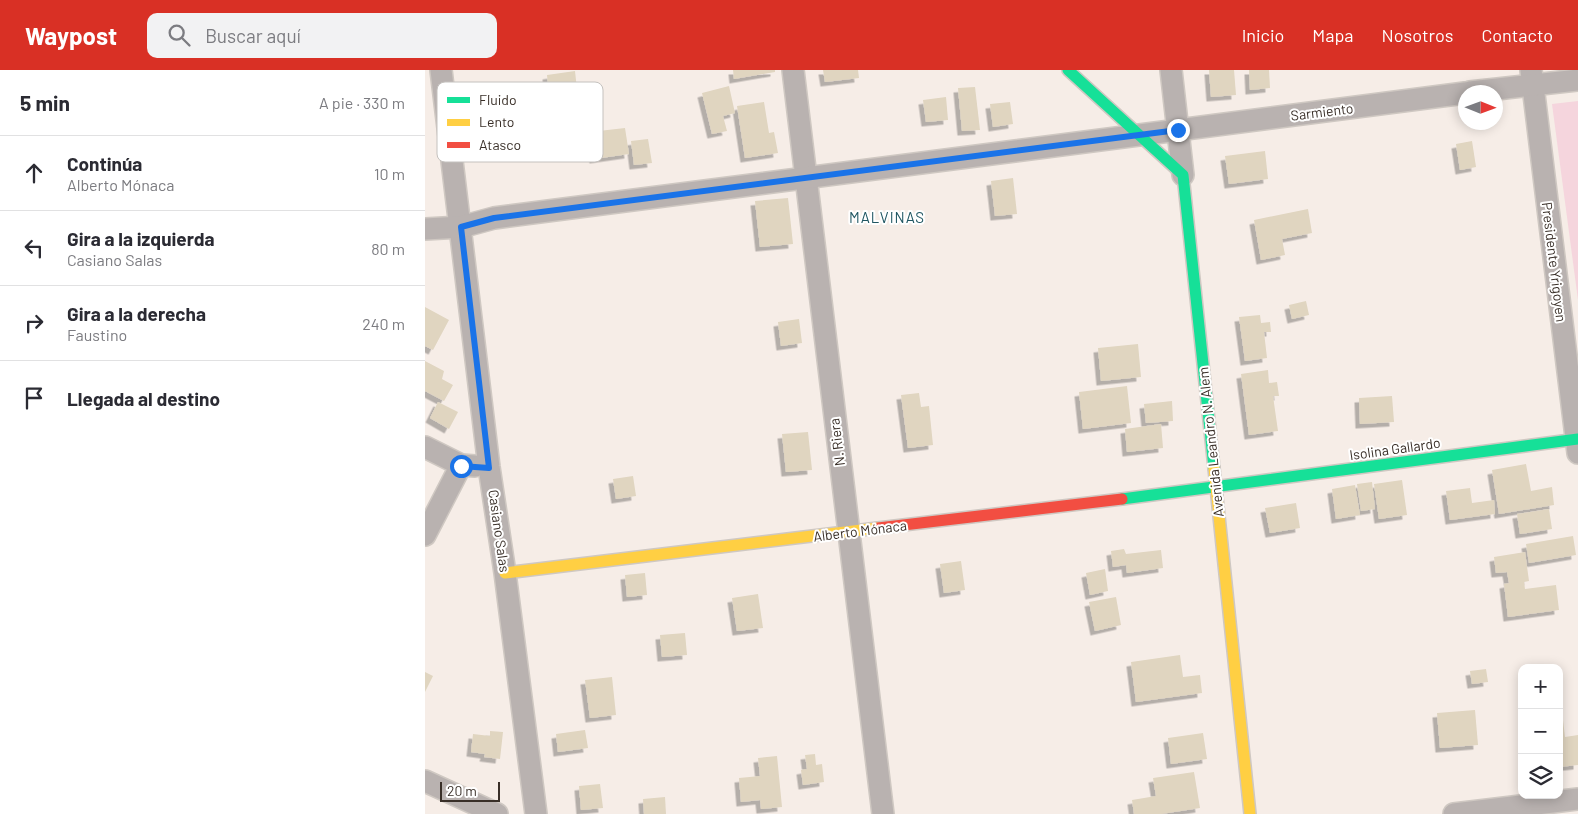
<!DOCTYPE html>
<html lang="es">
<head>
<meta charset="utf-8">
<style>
	:root { --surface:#fff; --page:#f2f2f3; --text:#2b2b33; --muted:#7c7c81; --line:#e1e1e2; --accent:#d93025 }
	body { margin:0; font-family:Barlow,sans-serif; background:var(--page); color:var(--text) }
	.controls { position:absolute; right:15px; bottom:15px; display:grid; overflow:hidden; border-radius:10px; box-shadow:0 2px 12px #0003 }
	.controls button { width:45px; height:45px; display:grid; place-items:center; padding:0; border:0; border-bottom:1px solid var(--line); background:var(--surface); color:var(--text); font:25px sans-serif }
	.compass { position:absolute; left:1033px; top:15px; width:45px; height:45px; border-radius:50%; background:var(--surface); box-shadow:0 2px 12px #0003; rotate:91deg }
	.scale { position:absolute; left:15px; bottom:12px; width:60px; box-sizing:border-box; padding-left:5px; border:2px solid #392f28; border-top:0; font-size:14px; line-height:18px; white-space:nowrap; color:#392f28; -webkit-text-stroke:4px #fff; paint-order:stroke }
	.stop { position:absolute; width:15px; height:15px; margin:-11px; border:4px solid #1a73e8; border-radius:50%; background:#fff }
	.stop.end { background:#1a73e8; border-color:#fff; box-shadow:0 1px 5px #0008 }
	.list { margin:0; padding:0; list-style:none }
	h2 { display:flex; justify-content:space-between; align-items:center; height:65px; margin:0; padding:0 20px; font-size:21px }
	h2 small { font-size:16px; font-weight:400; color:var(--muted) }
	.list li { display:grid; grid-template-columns:32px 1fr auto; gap:15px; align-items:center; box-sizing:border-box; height:75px; padding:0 20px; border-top:1px solid var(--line) }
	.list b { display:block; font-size:19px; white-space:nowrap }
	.list p { margin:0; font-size:16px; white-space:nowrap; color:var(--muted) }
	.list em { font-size:16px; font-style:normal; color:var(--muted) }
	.icon { flex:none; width:28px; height:28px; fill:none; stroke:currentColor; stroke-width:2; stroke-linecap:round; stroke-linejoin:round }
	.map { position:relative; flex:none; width:1153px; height:744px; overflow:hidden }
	header { display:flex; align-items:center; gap:30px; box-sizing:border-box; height:70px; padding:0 25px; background:var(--accent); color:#fff }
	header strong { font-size:24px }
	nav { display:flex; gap:28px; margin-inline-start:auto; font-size:18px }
	.search { width:350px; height:45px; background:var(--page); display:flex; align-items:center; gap:12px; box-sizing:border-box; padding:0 18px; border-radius:10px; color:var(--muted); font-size:19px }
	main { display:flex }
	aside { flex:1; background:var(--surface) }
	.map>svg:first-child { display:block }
	.green { fill:#f5d5dd }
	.building { fill:#e0d5c0; filter:url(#shadow) }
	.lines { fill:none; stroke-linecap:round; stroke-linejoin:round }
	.street-casing { stroke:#cfc8c2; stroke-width:24 }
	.fast-casing { stroke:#cfc8c2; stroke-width:14 }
	.slow-casing { stroke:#cfc8c2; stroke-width:14 }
	.jam-casing { stroke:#cfc8c2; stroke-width:14 }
	.street { stroke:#b9b2b0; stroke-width:21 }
	.fast { stroke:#16e098; stroke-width:11 }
	.slow { stroke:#ffcf43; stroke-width:11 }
	.jam { stroke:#f24e42; stroke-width:11 }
	.route { stroke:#1a73e8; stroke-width:6 }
	.labels { text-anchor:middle; stroke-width:4; stroke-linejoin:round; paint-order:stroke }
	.street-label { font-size:14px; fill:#392f28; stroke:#fff }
	.neighbourhood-label { font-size:15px; letter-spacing:1px; fill:#1f5662; stroke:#fff }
	.key { fill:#fff; stroke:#c4c1be; stroke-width:1 }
	.key-label { font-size:14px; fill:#392f28 }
</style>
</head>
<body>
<header>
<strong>Waypost</strong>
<div class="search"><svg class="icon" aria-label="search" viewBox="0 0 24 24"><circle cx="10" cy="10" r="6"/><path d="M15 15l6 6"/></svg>Buscar aquí</div>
<nav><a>Inicio</a><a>Mapa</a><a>Nosotros</a><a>Contacto</a></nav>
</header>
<main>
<aside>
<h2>5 min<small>A pie · 330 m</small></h2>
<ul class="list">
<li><svg class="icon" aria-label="ahead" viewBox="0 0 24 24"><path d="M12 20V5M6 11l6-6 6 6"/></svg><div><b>Continúa</b><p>Alberto Mónaca</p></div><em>10 m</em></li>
<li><svg class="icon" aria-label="left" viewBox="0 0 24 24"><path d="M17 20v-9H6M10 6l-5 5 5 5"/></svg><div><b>Gira a la izquierda</b><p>Casiano Salas</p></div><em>80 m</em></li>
<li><svg class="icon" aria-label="right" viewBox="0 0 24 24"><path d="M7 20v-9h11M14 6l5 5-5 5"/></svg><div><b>Gira a la derecha</b><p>Faustino</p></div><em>240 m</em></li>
<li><svg class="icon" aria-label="arrive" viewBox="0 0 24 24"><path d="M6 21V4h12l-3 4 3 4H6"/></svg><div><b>Llegada al destino</b></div></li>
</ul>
</aside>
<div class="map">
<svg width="1153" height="744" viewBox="0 0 1153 744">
	<defs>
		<filter id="shadow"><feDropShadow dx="-4.5" dy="4.5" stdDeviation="0" flood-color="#0004"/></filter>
	</defs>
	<rect width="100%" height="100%" fill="#f6ede7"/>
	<polygon class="green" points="1153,31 1153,230 1127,34"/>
	<g class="building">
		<polygon points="308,0 350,0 350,2 309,9"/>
		<polygon points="398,0 433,0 434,8 400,12"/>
		<polygon points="784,0 809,0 811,25 786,27"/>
		<polygon points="824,0 844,0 845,18 825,20"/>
		<polygon points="150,1 156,57 128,60 122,5"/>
		<polygon points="304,16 310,43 298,46 302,61 287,64 277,23"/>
		<polygon points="550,17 555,60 537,61 533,18"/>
		<polygon points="521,27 523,50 501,52 498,30"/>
		<polygon points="339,32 344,63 349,62 353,83 320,88 312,36"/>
		<polygon points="585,32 588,54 568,57 565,34"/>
		<polygon points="200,58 204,84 169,89 165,62"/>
		<polygon points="223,69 227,93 209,95 206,71"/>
		<polygon points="1047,71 1051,97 1035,100 1031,74"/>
		<polygon points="840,81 843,109 804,114 800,86"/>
		<polygon points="588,108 592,144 570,146 566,111"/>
		<polygon points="363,128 368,174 335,177 330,131"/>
		<polygon points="883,139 887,163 857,169 860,185 836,190 829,150"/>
		<polygon points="881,231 884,245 867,249 864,235"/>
		<polygon points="0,237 24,250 8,280 0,276"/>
		<polygon points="835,245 836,253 845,252 846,262 839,262 842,288 820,291 814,247"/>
		<polygon points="374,249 377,273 356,276 353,252"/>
		<polygon points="713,274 716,307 676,311 673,278"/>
		<polygon points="0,291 19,301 17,309 28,315 19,331 0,321"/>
		<polygon points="843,300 844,313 852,312 854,326 848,326 853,361 824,365 816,304"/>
		<polygon points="702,316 706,353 658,359 654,322"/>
		<polygon points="494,323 496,337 504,336 508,375 483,378 476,325"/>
		<polygon points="967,326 969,352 935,354 934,328"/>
		<polygon points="747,331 748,351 721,353 719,334"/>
		<polygon points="13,332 33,342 24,359 5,348"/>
		<polygon points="736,354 738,378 702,382 700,359"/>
		<polygon points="383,362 387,400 361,402 357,364"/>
		<polygon points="1101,394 1106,421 1127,417 1129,435 1074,444 1067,400"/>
		<polygon points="208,406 211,426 191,429 188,409"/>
		<polygon points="977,410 982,445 954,449 949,414"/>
		<polygon points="947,412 950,439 936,441 932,414"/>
		<polygon points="930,415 935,445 911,449 907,419"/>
		<polygon points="1045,418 1047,433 1069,430 1070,444 1025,450 1021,421"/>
		<polygon points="871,433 875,458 845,463 840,438"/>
		<polygon points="1124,439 1127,459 1095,464 1092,444"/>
		<polygon points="1148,466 1151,485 1104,493 1101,474"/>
		<polygon points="699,479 701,484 736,480 738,498 702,503 701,495 688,497 686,481"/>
		<polygon points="1100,482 1104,511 1099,512 1100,519 1131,515 1134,540 1083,547 1079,514 1084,513 1082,502 1071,503 1069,487"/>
		<polygon points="536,491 540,520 519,523 515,494"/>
		<polygon points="680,499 683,521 665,525 661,503"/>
		<polygon points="220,503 222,525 202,527 200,505"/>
		<polygon points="333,524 338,558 312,561 307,528"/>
		<polygon points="691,527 696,555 670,561 664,532"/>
		<polygon points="260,563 262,585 237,587 235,565"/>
		<polygon points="755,585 758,607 775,605 777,623 711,632 706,592"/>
		<polygon points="1061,599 1063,612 1047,614 1045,601"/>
		<polygon points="0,602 8,606 0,622"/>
		<polygon points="187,607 191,645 165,648 160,610"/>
		<polygon points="1050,640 1053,675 1015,678 1012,643"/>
		<polygon points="1138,650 1140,667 1153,665 1153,695 1134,697 1134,651"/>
		<polygon points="160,660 163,678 133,682 131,664"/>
		<polygon points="65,661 78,662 75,689 59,687 60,684 46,682 48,664 65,666"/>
		<polygon points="778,663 782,689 746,694 743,668"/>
		<polygon points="390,684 391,695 397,694 399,712 378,715 376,700 382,699 380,685"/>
		<polygon points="352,686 357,737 336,739 335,730 316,732 314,708 335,706 333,688"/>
		<polygon points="769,702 775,738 736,744 709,744 707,730 731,726 728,708"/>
		<polygon points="175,714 178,738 156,740 154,716"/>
		<polygon points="240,727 241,744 219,744 218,729"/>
	</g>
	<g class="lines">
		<defs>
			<g id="street">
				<polyline points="16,0 64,397 80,503 111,744"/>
				<polyline points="368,0 458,744"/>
				<polyline points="746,0 758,105"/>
				<polyline points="1106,0 1153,383"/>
				<polyline points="1045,22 1153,10"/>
				<polyline points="0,159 36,157 69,148 1040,23"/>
				<polyline points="0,377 36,395 50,396"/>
				<polyline points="0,465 36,395"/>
				<polyline points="0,711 72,744"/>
				<polyline points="1029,744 1153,729"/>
			</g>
			<g id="fast">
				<polyline points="643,0 758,105 789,398"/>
				<polyline points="697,429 1153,369"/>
			</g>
			<g id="slow">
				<polyline points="789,398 825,744"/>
				<polyline points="80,503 453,458"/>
			</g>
			<polyline id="jam" points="453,458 697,429"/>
		</defs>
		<use href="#street" class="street-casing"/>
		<use href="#fast" class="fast-casing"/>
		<use href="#slow" class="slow-casing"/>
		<use href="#jam" class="jam-casing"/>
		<use href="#street" class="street"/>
		<use href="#fast" class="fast"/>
		<use href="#slow" class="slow"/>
		<use href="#jam" class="jam"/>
	</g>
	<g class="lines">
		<polyline class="route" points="36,396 64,398 36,157 69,148 753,60"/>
	</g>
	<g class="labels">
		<g class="street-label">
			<text transform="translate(897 42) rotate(-7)" y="5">Sarmiento</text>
			<text transform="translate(1129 192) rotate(83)" y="5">Presidente Yrigoyen</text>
			<text transform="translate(412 372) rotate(-97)" y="5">N. Riera</text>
			<text transform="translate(786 372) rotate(-96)" y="5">Avenida Leandro N. Alem</text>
			<text transform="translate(970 379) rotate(-8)" y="5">Isolina Gallardo</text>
			<text transform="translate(74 461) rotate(82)" y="5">Casiano Salas</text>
			<text transform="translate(435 461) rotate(-7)" y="5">Alberto Mónaca</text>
		</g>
		<g class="neighbourhood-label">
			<text x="462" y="153">MALVINAS</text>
		</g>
	</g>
	<rect x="12" y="12" width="166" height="80" rx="8" class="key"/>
	<rect x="22" y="27" width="23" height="6" fill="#16e098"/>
	<rect x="22" y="49" width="23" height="7" fill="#ffcf43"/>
	<rect x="22" y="72" width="23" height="6" fill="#f24e42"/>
	<g class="key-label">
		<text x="54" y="35">Fluido</text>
		<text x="54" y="57">Lento</text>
		<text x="54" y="80">Atasco</text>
	</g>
</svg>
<div class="controls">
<button>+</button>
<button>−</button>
<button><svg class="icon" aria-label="layers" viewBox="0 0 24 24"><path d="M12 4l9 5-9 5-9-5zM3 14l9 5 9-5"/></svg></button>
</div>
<svg class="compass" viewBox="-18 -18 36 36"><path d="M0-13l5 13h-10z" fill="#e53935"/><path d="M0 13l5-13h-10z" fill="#7c7c81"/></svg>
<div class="scale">20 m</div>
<div class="stop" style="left:36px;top:396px"></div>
<div class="stop end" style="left:753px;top:60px"></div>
</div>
</main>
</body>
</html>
